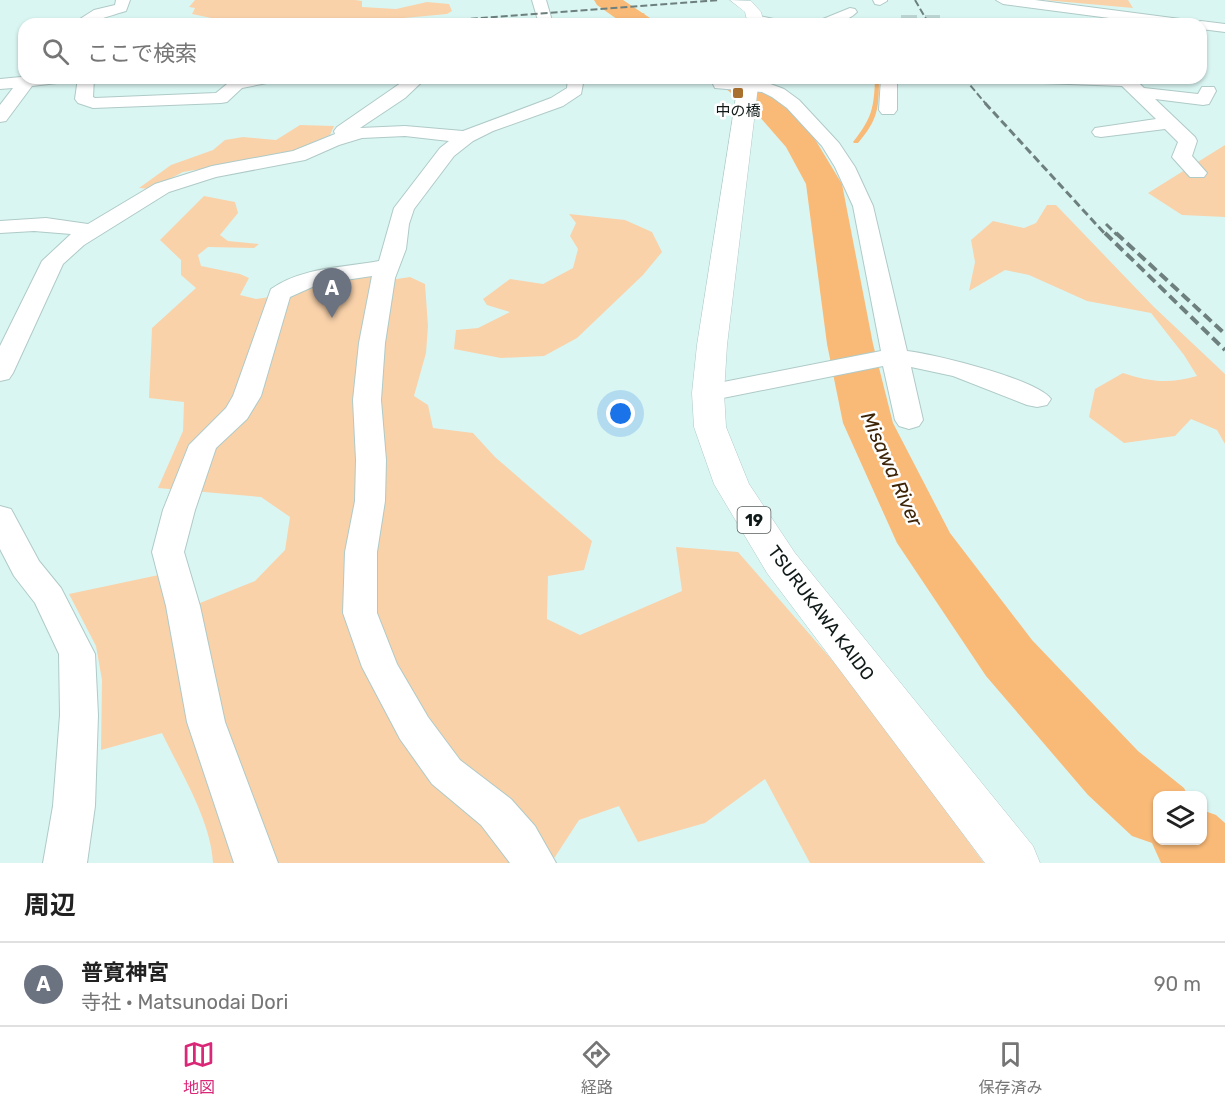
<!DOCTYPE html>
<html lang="ja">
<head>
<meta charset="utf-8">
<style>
	:root { --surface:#fff; --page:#f2f2f2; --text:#222; --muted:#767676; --line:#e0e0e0; --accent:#db2777 }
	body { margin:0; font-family:Rubik,"Noto Sans JP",sans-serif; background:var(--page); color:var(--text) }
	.controls { position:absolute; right:18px; bottom:18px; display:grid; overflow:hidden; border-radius:12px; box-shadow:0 2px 4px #0004 }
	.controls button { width:54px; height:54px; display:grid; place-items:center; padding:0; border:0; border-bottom:2px solid var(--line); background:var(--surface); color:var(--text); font:30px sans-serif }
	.you { position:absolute; left:621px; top:414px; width:21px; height:21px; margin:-15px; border:4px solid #fff; border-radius:50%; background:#1a73e8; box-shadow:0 0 0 9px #1a73e833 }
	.badge { display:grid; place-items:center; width:39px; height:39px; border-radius:50%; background:var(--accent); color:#fff; font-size:20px; font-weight:700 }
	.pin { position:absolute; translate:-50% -50px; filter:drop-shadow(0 2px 3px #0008) }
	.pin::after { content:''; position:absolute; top:32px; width:21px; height:18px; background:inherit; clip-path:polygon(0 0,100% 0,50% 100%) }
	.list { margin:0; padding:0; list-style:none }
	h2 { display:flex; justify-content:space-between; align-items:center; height:78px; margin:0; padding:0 24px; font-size:26px }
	h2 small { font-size:20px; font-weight:400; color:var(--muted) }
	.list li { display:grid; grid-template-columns:39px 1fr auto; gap:18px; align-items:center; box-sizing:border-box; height:84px; padding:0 24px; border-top:2px solid var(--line) }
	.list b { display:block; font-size:22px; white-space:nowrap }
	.list p { margin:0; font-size:20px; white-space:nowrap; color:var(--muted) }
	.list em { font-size:20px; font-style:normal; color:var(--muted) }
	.icon { flex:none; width:33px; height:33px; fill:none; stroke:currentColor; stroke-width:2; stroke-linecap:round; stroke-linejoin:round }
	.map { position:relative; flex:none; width:1225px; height:863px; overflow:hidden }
	.search { position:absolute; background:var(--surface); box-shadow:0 2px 4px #0004; left:18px; right:18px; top:18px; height:66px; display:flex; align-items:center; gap:15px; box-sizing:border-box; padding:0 21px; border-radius:18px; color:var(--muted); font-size:22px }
	.sheet { height:162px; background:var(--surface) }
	nav { display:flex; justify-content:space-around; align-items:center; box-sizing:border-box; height:84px; border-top:2px solid var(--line); background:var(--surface); font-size:16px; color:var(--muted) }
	nav a { display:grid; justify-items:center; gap:3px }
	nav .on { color:var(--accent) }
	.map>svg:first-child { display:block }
	.green { fill:#f9d2aa }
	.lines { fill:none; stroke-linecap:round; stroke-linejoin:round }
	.stream { fill:#f9ba78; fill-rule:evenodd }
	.river { fill:#f9ba78; fill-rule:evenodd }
	.minor-tunnel { stroke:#bcd5d2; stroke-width:16; stroke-dasharray:16 8; stroke-linecap:butt }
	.minor-casing { stroke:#afcac7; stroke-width:2 }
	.primary-casing { stroke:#afcac7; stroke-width:1 }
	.minor { fill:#fff; fill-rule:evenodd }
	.primary { fill:#fff; fill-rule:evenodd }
	.rail-far2 { stroke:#6e807e; stroke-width:2; stroke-dasharray:7 3; stroke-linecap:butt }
	.rail-far1 { stroke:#6e807e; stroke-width:3; stroke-dasharray:8 4; stroke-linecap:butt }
	.rail { stroke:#6e807e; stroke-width:4; stroke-dasharray:10 5; stroke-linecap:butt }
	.poi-dot { fill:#a9702e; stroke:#fff; stroke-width:2 }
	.labels { text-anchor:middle; stroke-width:5; stroke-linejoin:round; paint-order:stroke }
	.far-poi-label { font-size:15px; fill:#101a19; stroke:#fff }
	.shield { fill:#fff; stroke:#585f5e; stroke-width:1.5 }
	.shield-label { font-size:16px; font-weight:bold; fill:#101a19 }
	.street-label { font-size:18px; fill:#101a19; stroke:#fff }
	.water-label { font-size:20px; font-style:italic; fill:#3e2508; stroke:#fff }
</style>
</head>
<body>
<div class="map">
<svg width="1225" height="863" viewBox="0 0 1225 863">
	<rect width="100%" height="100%" fill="#daf6f3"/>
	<g class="green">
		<polygon points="195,0 355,0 362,1 362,7 396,9 427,2 449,4 452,11 447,14 382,20 383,24 240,24 192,14 195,8 189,7"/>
		<polygon points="1044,0 1128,0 1133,8"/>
		<polygon points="300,125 334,126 330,135 283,155 183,172 150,189 139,188 171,165 213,150 225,140 243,137 276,140"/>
		<polygon points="1225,145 1225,217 1182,215 1148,193"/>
		<path d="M204,196l31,6 3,11 -18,22 8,6 31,3 -5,4 -46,-1 -10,8 3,11 39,8 9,4 -9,17 16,4 28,-4 20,-12 73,-12v11l33,-5 15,7 3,42 -2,27 -12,43 14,9 5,23 40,5 22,24 97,84 -8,29 -36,6 -1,43 33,16 102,-44 -6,-44 62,5 121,139 125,172h-174l-45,-84 -60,44 -67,19 -19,-36 -40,14 -24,37 -10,6h-332c-2,-43 -33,-92 -51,-130l-61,17 1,-70 -6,-34 -27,-52 118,-25 13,34 55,-22 30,-31 5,-33 -29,-20 -103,-9 25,-57 1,-29 -35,-4 3,-70 44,-40 -15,-13v-15l-21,-20z"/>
		<path d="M1047,205h9l98,102 71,67v70l-8,-14 -26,-11 -16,17 -51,7 -35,-26 6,-28 28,-16c27,9 46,11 74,3l-13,-21 -33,-42 -64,-12 -58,-26 -24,-5 -36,21 6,-29 -4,-22 22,-19 31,7 12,-5z"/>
		<polygon points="569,214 625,220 652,232 662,252 643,275 577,338 544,356 501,358 454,349 456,330 478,328 510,312 487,305 483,299 510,279 543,284 573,268 578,249 570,236 576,223"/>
	</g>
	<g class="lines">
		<g class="stream">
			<polygon points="624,13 643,13 645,14 643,15 623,15"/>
			<polygon points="682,18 754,23 756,24 683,20"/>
			<path d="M875,78h4c0,30 -1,42 -21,65h-4l-1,-1c19,-24 21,-34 22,-64z"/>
		</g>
		<g class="river">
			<polygon points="594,0 623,0 650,18 654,24 624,24 597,5"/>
			<polygon points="715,78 749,78 780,101 813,136 842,184 873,344 893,423 950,533 1032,640 1138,751 1184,788 1188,796 1158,796 1158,840 1202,840 1202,810 1216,815 1225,823 1225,863 1161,863 1152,843 1132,836 1088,795 986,676 897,543 843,423 827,344 806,184 786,147 758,115 720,84"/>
		</g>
		<polyline class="minor-tunnel" points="901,23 940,23"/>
		<defs>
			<g id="minor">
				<path d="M116,0h14l-4,11c-19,5 -35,13 -54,13l22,-14 21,-5z"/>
				<polygon points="532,0 546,0 553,24 539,24"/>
				<polygon points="873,0 887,0 887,1 880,5 875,4"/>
				<polygon points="996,0 1035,0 1188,20 1195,23 1201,21 1225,24 1225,32 1201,29 1201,24 1155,24 1003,4"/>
				<path d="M850,8l5,1 2,3c-11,11 -26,12 -41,12l2,-3z"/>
				<polygon points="755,15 783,21 785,24 750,22 748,19"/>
				<polygon points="901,19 906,20 908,24 891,24"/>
				<polygon points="940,19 975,20 982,24 933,24 935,20"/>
				<polygon points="24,74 24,78 65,78 57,83 32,86 6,121 0,122 0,105 13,88 0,89 0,79 21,77"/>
				<polygon points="78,78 94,78 93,97 95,98 216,93 227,84 220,78 279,78 277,81 242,88 227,102 221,103 93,108 78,103 75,99"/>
				<path d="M408,78h18l-21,20 -45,30 45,-2 58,5 88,-33 16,-10 1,-10h16l-3,16 -18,12 -70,25 -20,10 -19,15 -40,53 -5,15 -3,25 -11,29 -10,65 -4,57 5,60 -1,41 -8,51v61l20,51 31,53 32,43 51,39 24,27 21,37h-46l-29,-38 -49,-41 -32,-45 -38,-72 -19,-54 2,-61 10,-51 1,-41 -3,-60 6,-57 13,-67 -53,8 -29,13 -29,99 -14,23 -31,29 -21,62 -11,42 16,54 25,116 53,141h-44l-47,-141 -21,-116 -14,-54 11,-42 26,-65 37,-37 7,-12 38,-107c32,-22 71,-21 108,-28l15,-53 46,-60 9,-7 -44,-5 -43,2 -23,7 -34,15 -89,17 -47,15 -85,53 -21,19 -50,109 -4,6 -9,2v-35l42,-85 29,-27 -37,-3 -34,2v-12l46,-3 42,6 67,-40 57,-18 81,-15 42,-17 -1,-3 3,-4z"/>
				<polygon points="881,78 897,78 897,110 894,114 882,114 879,110"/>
				<polygon points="1035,78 1134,78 1144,88 1198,94 1202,87 1214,87 1216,91 1209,104 1203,105 1155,99 1195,137 1197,141 1192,156 1207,173 1204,177 1190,177 1172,157 1178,142 1165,129 1101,137 1095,136 1092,132 1095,128 1156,119 1122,86 1043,83"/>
				<path d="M721,79l44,3 19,7 15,11 40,43 16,24 18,39 34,145c27,3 130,28 144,48l-4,6 -10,2 -10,-2 -74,-29 -42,-9 12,53 -4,6 -10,3 -10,-3 -4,-6 -12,-54 -175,35 -10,-2 -4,-6 4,-6 183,-36 -28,-145 -18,-39 -13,-21 -35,-38 -15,-11 -10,-5 -47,-4 -2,-4 2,-4z"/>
				<polygon points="0,506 11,509 39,561 61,588 95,654 98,715 95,806 87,863 43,863 53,806 60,715 59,654 35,603 14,576 0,549"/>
			</g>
			<g id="primary">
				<polygon points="730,0 751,1 761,12 764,24 748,24 745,12"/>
				<polygon points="739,78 759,78 727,345 724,393 726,427 749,484 795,553 1033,846 1040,863 985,863 767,573 714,484 694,427 692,393 697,345"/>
			</g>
		</defs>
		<use href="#minor" class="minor-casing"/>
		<use href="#primary" class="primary-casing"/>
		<use href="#minor" class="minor"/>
		<use href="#primary" class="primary"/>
		<g class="rail-far2">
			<polyline points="915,0 929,24"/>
			<polyline points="387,22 411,20"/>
			<polyline points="401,24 719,0"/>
			<polyline points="964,78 986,104"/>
		</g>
		<g class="rail-far1">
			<polyline points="985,103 1106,235"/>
			<polyline points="1106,224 1117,235"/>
		</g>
		<g class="rail">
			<polyline points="1105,233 1225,350"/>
			<polyline points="1116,233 1225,334"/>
		</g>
	</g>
	<rect class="poi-dot" x="732" y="87" width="12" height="12" rx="3"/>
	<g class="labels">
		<g class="far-poi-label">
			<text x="738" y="116">中の橋</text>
		</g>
		<rect class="shield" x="737.5" y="507" width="33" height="26" rx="4.5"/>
		<g class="shield-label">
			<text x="754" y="526">19</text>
		</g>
		<g class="street-label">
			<text transform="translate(821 613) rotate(53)" y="6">TSURUKAWA KAIDO</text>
		</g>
		<g class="water-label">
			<text transform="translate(892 469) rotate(66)" y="7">Misawa River</text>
		</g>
	</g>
</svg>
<div class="controls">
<button><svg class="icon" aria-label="layers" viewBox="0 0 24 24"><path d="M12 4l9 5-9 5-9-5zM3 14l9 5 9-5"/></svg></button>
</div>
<div class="you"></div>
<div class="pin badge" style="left:332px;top:318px;background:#6b7280">A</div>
<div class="search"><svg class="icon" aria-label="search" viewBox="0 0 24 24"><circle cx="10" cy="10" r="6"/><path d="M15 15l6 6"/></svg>ここで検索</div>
</div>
<section class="sheet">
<h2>周辺<small></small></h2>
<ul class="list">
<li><span class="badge" style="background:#6b7280">A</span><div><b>普寛神宮</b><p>寺社 · Matsunodai Dori</p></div><em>90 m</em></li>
</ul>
</section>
<nav>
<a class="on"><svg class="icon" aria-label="map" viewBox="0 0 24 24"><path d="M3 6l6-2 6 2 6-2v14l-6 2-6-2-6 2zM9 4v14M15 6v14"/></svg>地図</a>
<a><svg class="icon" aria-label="directions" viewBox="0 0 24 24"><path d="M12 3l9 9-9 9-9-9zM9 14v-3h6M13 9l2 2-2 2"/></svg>経路</a>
<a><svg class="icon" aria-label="saved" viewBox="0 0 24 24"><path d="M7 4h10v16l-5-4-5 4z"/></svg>保存済み</a>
</nav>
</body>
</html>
